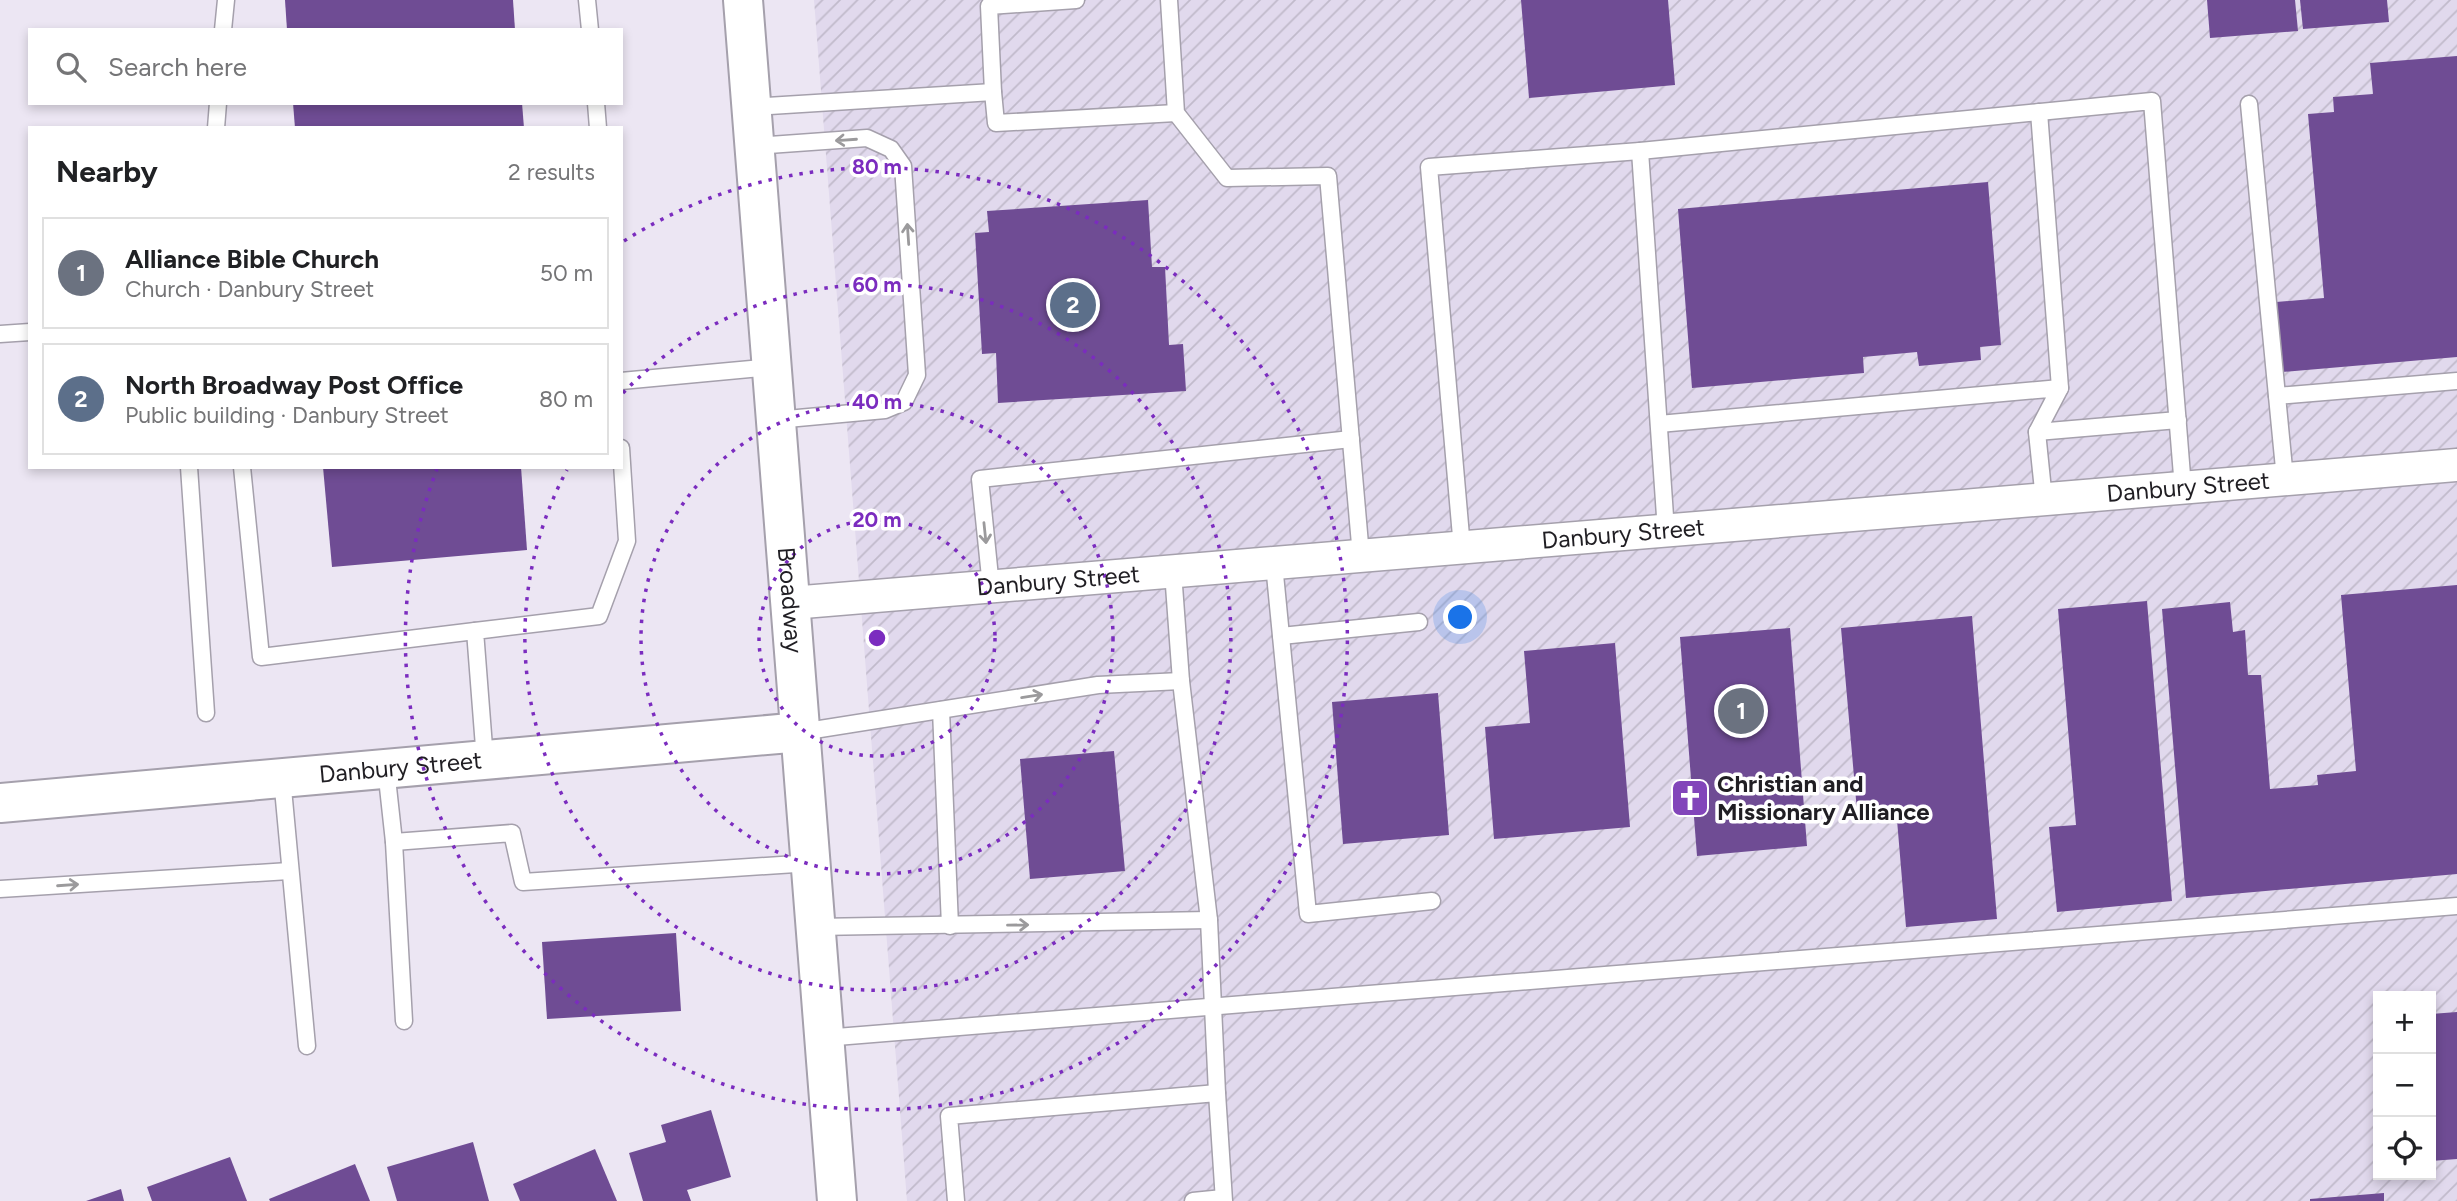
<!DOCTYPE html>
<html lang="en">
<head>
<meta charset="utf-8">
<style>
	:root { --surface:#fff; --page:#f2f2f2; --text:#202124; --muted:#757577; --line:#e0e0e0; --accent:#db2777 }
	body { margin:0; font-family:Figtree,sans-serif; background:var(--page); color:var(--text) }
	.controls { position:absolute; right:21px; bottom:21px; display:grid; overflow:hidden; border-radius:0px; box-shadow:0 4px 10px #0003 }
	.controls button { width:63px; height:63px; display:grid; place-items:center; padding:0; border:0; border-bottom:2px solid var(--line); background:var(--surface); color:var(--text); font:35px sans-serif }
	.you { position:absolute; left:1461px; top:618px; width:24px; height:24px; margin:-18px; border:5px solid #fff; border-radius:50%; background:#1a73e8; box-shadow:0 0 0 10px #1a73e833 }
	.badge { display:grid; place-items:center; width:46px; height:46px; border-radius:50%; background:var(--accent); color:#fff; font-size:23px; font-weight:700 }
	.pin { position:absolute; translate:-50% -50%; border:4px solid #fff; box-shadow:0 2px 7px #0006 }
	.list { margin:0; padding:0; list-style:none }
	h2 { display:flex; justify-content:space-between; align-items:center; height:91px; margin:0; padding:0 28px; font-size:30px }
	h2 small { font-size:23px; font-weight:400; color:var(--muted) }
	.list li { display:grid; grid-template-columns:46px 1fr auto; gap:21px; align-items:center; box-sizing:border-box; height:112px; margin:0 14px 14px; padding:0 14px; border:2px solid var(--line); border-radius:0px }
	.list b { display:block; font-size:26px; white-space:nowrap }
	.list p { margin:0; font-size:23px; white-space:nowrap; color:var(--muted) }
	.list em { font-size:23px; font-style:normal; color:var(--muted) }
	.icon { flex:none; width:38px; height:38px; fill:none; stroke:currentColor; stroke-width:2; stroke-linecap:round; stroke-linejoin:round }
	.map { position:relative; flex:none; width:2457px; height:1201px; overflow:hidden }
	.search { position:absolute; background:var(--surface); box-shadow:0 4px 10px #0003; left:28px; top:28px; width:595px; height:77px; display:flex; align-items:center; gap:18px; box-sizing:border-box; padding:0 24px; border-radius:0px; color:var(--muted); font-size:26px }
	.panel { position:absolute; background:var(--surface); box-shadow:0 4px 10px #0003; left:28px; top:126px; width:595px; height:343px; border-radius:0px }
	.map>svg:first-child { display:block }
	.industrial { fill:url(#industrial-furrows); fill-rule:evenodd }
	.building { fill:#6f4c94 }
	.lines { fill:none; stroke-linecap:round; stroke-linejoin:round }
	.lane-casing { stroke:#a5a0ac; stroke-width:19 }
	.street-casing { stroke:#a5a0ac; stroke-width:35 }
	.secondary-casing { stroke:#a5a0ac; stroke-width:42 }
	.lane { stroke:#fff; stroke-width:16 }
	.street { stroke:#fff; stroke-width:32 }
	.secondary { stroke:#fff; stroke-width:38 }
	.oneway { stroke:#9b9a9c }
	.ring { fill:none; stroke:#7b2cbf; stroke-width:3.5; stroke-dasharray:3.5 7 }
	.labels { text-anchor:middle; stroke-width:7; stroke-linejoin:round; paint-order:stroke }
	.street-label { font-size:24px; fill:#201e23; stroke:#fff }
	.poi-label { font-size:24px; font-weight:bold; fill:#201e23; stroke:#fff; text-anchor:start }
	.centre { fill:#7b2cbf; stroke:#fff; stroke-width:3.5 }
	.ring-label { font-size:21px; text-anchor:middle; font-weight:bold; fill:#7b2cbf; stroke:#fff; stroke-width:7; stroke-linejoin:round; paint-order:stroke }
</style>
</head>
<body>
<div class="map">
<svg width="2457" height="1201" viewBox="0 0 2457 1201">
	<defs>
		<pattern id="industrial-furrows" width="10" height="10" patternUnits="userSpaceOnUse" patternTransform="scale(1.75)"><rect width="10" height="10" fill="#e1d9ed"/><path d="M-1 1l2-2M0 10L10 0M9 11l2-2" fill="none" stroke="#c1bacb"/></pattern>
	</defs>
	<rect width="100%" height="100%" fill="#ece6f3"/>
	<path class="industrial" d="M814,0h1643v1201h-1550zM2378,996h53v179h-53z"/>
	<g class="building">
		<polygon points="285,0 513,0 515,30 287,30"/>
		<polygon points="1521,0 1668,0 1675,85 1529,98"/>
		<polygon points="2207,0 2295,0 2298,31 2210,38"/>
		<polygon points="2300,0 2387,0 2389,22 2303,29"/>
		<polygon points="2457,56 2457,357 2282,372 2276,302 2324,298 2308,114 2334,112 2333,97 2373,94 2370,63"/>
		<polygon points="293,103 522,103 524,128 295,128"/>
		<polygon points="1988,182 2001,345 1980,347 1981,360 1919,366 1917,352 1863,357 1864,373 1692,388 1678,209"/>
		<polygon points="1148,200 1152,267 1165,267 1169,345 1183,344 1186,391 998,403 996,353 982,354 975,233 989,232 987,211"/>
		<polygon points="323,467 521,467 527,550 332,567"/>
		<polygon points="2457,585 2457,874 2186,898 2162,609 2230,602 2233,632 2245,630 2248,675 2261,675 2270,789 2318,785 2317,775 2356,771 2341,595"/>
		<polygon points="2147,601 2172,901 2057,912 2049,827 2076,825 2058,609"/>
		<polygon points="1972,616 1997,919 1906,927 1896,808 1857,811 1841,628"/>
		<polygon points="1790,628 1807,846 1697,856 1680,637"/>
		<polygon points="1615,643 1630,827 1494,839 1485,727 1530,723 1524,651"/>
		<polygon points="1438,693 1449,835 1343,844 1332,702"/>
		<polygon points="1114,751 1125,871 1030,879 1020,759"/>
		<polygon points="676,933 681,1011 547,1019 542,942"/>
		<polygon points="2457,1012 2457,1159 2431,1161 2431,1014"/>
		<polygon points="711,1110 731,1177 687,1190 691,1201 643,1201 629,1153 666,1142 661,1125"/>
		<polygon points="473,1142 489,1201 397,1201 387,1167"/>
		<polygon points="595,1149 617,1201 520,1201 513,1184"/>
		<polygon points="230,1157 247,1201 152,1201 147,1187"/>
		<polygon points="355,1164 370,1201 270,1201 269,1199"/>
		<polygon points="121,1189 124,1201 86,1201"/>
		<polygon points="2384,1193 2384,1201 2310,1201 2310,1199"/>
	</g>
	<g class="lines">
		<defs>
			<g id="lane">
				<polyline points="587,0 590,30"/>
				<polyline points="1169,0 1176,113 1227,178 1328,176 1361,556"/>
				<polyline points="223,30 226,0"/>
				<polyline points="993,92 989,6 1076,0"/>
				<polyline points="596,103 598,128"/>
				<polyline points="2249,104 2277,396"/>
				<polyline points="752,107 993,92 996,123 1176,113"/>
				<polyline points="2039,112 2060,388"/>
				<polyline points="216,128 218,103"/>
				<polyline points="755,146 867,138 891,149 903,166 917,375 904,402 885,410 776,420"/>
				<polyline points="0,334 30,332"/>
				<polyline points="621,381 772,367"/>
				<polyline points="1659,424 2060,388 2037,432 2044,500"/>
				<polyline points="2037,432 2178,420"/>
				<polyline points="189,467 206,713"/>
				<polyline points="242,467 261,657 475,631"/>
				<polyline points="2285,479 2277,396 2457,381"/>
				<polyline points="1666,531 1640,151 2152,101 2183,488"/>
				<polyline points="1462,548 1429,167 1640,151"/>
				<polyline points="1274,564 1308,914 1432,901"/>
				<polyline points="1173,572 1181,681 1209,920 1217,1093"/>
				<polyline points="991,587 980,479 1351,439"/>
				<polyline points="1281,636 1419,622"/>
				<polyline points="941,710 950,926"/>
				<polyline points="801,732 1098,685 1181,681"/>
				<polyline points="485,760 475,631 599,616 627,541 621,448"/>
				<polyline points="386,769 394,842 404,1021"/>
				<polyline points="282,778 307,1046"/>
				<polyline points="394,842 512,833 523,882 811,863"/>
				<polyline points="0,889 289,871"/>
				<polyline points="816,927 1209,920"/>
				<polyline points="824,1038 2457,906"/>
				<polyline points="956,1201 949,1116 1217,1093 1224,1201"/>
				<polyline points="1193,1201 1223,1198"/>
			</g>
			<g id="street">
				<path id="s1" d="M791,603l1666,-138"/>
			</g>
			<g id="secondary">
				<path id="s2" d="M743,0l94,1201"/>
				<path id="s3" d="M0,803l801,-71"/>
			</g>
		</defs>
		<use href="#lane" class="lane-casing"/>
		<use href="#street" class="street-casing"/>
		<use href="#secondary" class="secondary-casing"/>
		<use href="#lane" class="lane"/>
		<use href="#street" class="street"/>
		<use href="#secondary" class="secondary"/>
	</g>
	<defs><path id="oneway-shaft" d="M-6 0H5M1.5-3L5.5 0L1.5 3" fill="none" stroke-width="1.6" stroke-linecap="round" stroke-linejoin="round" transform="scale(1.75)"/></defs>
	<g class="oneway">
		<use href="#oneway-shaft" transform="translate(846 140) rotate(176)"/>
		<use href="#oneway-shaft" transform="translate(908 234) rotate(-94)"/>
		<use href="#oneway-shaft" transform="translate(985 533) rotate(84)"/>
		<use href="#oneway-shaft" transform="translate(1032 696) rotate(-9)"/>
		<use href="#oneway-shaft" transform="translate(68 885) rotate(-4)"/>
		<use href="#oneway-shaft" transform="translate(1018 925) rotate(-1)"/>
	</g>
	<g class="ring">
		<circle cx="877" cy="638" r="118"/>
		<circle cx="877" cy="638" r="236"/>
		<path d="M623 393A353 353 0 1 1 567 470"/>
		<path d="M624 241A471 471 0 1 1 437 469"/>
	</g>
	<defs>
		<symbol id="church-square" viewBox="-11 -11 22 22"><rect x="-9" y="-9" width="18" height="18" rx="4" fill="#8245ba" stroke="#fff"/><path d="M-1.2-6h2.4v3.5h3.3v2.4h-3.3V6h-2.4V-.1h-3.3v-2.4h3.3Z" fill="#fff"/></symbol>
	</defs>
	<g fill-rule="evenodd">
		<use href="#church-square" x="1668" y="776" width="44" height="44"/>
	</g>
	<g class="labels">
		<g class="street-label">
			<text dy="8" stroke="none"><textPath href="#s1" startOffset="1402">Danbury Street</textPath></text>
			<text dy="8" stroke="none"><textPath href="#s1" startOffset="835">Danbury Street</textPath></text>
			<text dy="8" stroke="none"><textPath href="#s1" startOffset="268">Danbury Street</textPath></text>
			<text dy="8" stroke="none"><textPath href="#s2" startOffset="602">Broadway</textPath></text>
			<text dy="8" stroke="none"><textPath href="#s3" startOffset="402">Danbury Street</textPath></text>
		</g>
		<g class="poi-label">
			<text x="1717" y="792">Christian and<tspan x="1717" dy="28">Missionary Alliance</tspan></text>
		</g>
	</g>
	<circle cx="877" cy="638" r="10" class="centre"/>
	<g class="ring-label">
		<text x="877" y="174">80 m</text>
		<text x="877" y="292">60 m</text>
		<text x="877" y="409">40 m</text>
		<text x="877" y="527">20 m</text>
	</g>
</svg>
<div class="controls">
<button>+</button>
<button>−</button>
<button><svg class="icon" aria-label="locate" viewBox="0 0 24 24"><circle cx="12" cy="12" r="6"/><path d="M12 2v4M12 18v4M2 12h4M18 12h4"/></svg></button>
</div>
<div class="you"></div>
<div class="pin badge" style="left:1741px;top:711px;background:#6b7280">1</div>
<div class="pin badge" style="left:1073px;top:305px;background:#5c6f8a">2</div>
<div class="search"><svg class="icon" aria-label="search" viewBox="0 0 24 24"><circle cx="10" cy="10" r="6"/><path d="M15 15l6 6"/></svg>Search here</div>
<section class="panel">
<h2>Nearby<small>2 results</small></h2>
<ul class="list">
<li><span class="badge" style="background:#6b7280">1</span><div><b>Alliance Bible Church</b><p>Church · Danbury Street</p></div><em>50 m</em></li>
<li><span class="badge" style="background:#5c6f8a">2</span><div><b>North Broadway Post Office</b><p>Public building · Danbury Street</p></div><em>80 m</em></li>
</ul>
</section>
</div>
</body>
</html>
